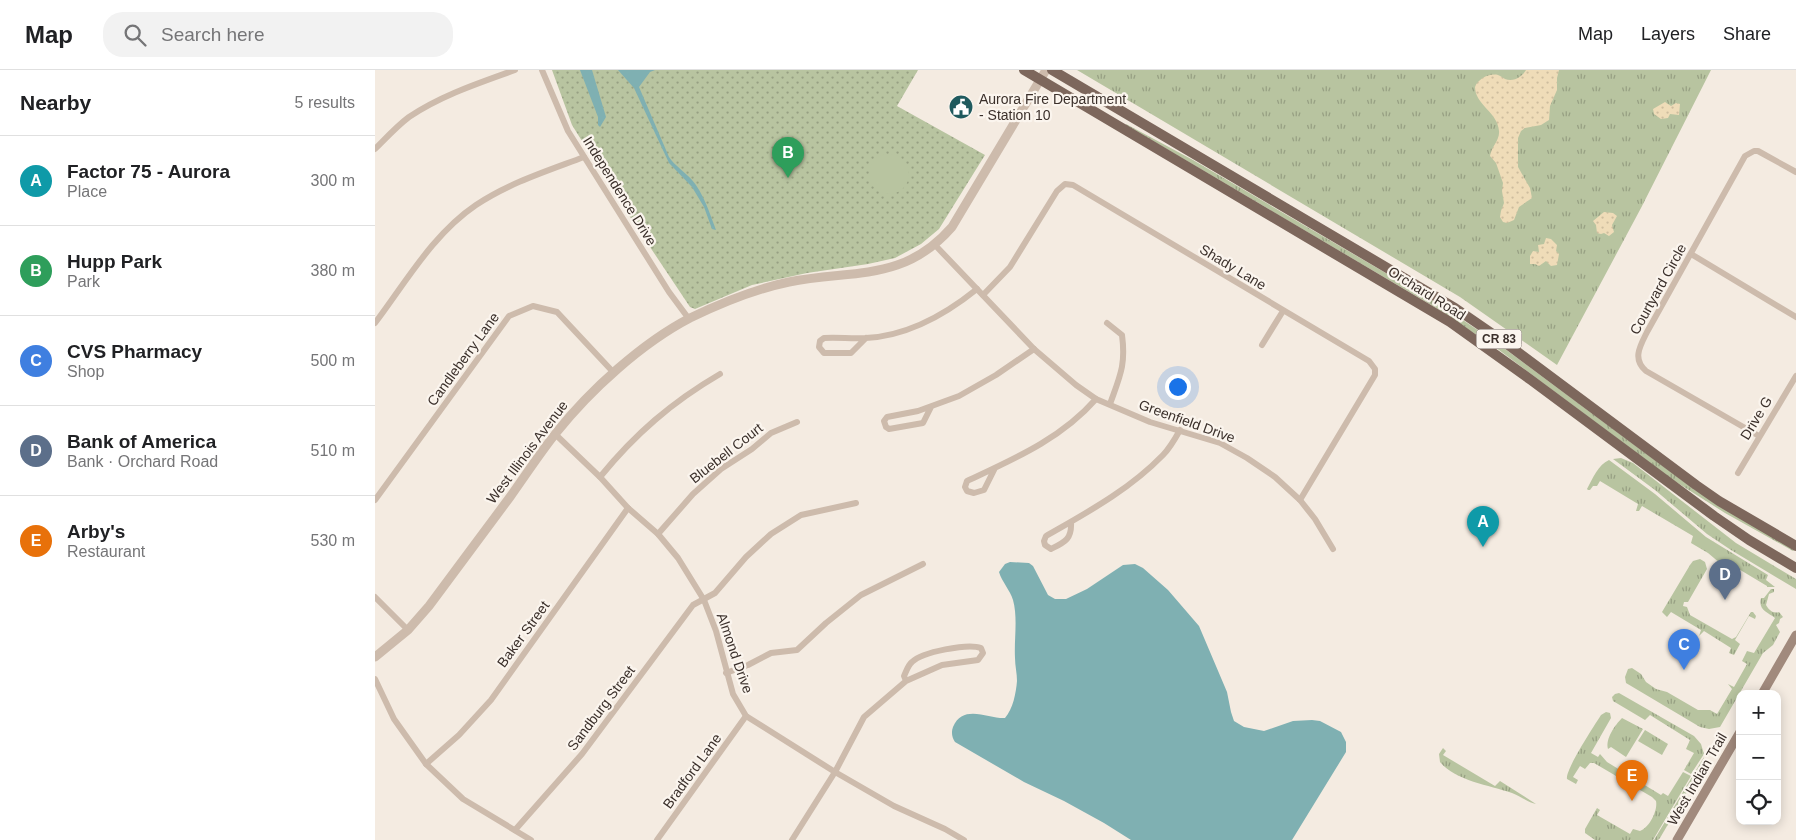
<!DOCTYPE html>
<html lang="en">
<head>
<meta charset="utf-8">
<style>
	:root { --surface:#fff; --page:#f2f2f2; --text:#202124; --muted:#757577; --line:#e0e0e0; --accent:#0f766e }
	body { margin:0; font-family:Helvetica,sans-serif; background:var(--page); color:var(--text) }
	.controls { position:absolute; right:15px; bottom:15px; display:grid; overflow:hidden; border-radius:10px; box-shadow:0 2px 12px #0003 }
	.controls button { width:45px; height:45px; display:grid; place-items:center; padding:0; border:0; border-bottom:1px solid var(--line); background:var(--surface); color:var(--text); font:25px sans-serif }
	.you { position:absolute; left:802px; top:316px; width:18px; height:18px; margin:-12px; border:4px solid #fff; border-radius:50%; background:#1a73e8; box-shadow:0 0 0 8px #1a73e833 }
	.badge { display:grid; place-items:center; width:32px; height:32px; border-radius:50%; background:var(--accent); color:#fff; font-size:16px; font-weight:700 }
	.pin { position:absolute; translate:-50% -41px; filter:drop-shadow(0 1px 2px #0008) }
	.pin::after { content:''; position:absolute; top:26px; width:18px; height:15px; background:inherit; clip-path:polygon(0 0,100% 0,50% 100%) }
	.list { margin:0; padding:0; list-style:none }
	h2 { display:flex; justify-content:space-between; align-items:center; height:65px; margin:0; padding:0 20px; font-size:21px }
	h2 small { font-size:16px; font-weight:400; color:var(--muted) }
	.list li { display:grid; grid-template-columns:32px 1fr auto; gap:15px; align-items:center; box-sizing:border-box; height:90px; padding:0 20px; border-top:1px solid var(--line) }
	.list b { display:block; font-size:19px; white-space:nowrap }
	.list p { margin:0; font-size:16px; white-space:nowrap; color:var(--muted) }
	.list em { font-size:16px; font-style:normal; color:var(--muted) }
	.icon { flex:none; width:28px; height:28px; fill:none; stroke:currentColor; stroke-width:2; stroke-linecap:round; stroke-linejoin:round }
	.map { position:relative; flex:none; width:1421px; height:770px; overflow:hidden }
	header { display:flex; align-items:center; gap:30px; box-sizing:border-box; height:70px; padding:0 25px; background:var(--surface); border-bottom:1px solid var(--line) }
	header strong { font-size:24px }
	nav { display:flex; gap:28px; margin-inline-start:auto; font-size:18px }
	.search { width:350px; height:45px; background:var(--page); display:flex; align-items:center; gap:12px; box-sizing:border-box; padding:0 18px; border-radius:20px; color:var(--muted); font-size:19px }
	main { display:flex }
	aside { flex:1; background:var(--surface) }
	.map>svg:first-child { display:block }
	.grass { fill:url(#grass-tufts) }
	.sand { fill:url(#sand-dots) }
	.park { fill:url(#park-dots) }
	.garden { fill:#b8c4a0 }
	.water { fill:#7fb0b2 }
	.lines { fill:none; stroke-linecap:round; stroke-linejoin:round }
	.minor { stroke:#cdbbac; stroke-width:6 }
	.tertiary { stroke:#cdbbac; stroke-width:9 }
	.secondary { stroke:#a18a7d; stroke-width:9 }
	.primary { stroke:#7d675c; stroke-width:10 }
	.labels { text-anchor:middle; stroke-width:4.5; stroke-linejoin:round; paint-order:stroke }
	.shield { fill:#fbf5ee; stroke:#756b66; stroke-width:1 }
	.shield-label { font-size:12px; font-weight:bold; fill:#3b302b }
	.poi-label { font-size:14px; fill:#3b302b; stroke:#fbf5ee; text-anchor:start }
	.street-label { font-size:14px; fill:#3b302b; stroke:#fbf5ee }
</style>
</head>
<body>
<header>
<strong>Map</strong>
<div class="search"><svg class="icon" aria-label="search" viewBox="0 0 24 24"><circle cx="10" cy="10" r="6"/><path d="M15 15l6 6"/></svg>Search here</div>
<nav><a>Map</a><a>Layers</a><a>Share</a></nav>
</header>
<main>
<aside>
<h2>Nearby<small>5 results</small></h2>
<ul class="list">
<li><span class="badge" style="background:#0f9aa8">A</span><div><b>Factor 75 - Aurora</b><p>Place</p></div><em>300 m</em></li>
<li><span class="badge" style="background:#2e9e5b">B</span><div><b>Hupp Park</b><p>Park</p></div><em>380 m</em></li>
<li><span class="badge" style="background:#3f7fe0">C</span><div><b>CVS Pharmacy</b><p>Shop</p></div><em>500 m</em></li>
<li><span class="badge" style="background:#5c6f8a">D</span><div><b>Bank of America</b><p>Bank · Orchard Road</p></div><em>510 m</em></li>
<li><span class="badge" style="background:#e8710a">E</span><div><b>Arby's</b><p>Restaurant</p></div><em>530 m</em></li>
</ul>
</aside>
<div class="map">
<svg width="1421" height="770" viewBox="0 0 1421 770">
	<defs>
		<pattern id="grass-tufts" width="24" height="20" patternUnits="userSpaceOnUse" patternTransform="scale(1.25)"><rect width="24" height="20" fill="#b8c4a0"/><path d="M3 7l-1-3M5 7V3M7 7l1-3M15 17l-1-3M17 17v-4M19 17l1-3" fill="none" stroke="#97a083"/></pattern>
		<pattern id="sand-dots" width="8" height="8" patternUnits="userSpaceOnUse" patternTransform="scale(1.25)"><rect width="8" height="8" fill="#efdcb8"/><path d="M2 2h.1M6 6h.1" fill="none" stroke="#cebd9e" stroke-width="1.8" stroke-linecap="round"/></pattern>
		<pattern id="park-dots" width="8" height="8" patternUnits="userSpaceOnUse" patternTransform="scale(1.25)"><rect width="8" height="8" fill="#b8c4a0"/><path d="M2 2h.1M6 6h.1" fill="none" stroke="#97a083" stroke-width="1.8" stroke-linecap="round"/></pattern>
	</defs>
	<rect width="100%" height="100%" fill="#f4ebe1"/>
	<g class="grass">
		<polygon points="702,0 1336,0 1266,138 1182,295 1085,227"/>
		<polygon points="751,54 818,90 1067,236 1122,273 1320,420 1419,480 1418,481 1350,443 1298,410 1124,280 1063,239 751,55"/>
		<polygon points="1246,388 1258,393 1361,473 1421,509 1421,519 1356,480 1332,464 1280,420 1238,389"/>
		<path d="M1234,390l46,34 51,43 62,38 -2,5 9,7h-8v-1l-35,-21 -5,4 -19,-16 -17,-10 2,-7 -51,-30 -3,5h-3l2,-7 -38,-23 -3,5h-4l-3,4h-2l-1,-1c6,-11 11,-24 22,-29z"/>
		<polygon points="1325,489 1330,492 1332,499 1313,532 1309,532 1308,536 1312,537 1315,545 1357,569 1361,567 1376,542 1378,542 1381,546 1380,549 1374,546 1360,570 1365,574 1359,585 1354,583 1356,578 1329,561 1324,566 1326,560 1296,542 1292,547 1287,542 1315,495 1318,491"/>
		<path d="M1396,519h3v3l-5,2 -3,11c3,5 7,9 13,7l4,5 -3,2 -1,4 -3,2 4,7 -7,13 -10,8 -43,74 -11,2 -9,-2 -74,-44 -1,-6 3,-8 4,-1 9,6 5,8 10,7 11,3 31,18h12l7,4 15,-25 -4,-5 6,3 13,-23 -5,-3 5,-10 7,2 21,-35c-8,-6 -17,-8 -14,-20h3z"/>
		<polygon points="1244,623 1319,666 1326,674 1329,684 1316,704 1309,700 1319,683 1311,679 1315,670 1275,645 1270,650 1238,631 1237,627 1240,624"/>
		<path d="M1231,642l4,1 1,5 -20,35 7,4 2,-3 7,8 54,33 2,-2 5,3 15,-24 8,4 -38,64h-58l-10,-7v-4l12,-21 3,2 -3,5 33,19 3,-5 7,2c9,-3 18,-20 16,-30l-4,-4 -58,-34h-4l-5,6 -5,-3 -7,11 5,3 -2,4 -9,-5c-2,-9 27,-53 34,-64z"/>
		<path d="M1247,648l21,11 -17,28 -15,-10 -3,2c-3,-10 7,-24 14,-31z"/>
		<polygon points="1270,660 1293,674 1287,685 1263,671"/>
		<path d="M1068,678l3,3 -3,4 52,31 5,-5 36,23c-7,-1 -16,-8 -24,-11 -23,-8 -56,-12 -72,-31l-1,-8z"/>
		<polygon points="1329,687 1326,698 1285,768 1283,770 1279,770"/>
	</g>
	<g class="sand">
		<path d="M1151,0h33l-2,8v12l-7,16 -1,14 -8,5 -16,3 -4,3 -3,7v29l12,21 2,10 -13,9 -5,13 -7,3 -4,-1 -3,-5 1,-6 3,-8 -2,-12 1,-8 -7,-20 -6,-7c1,-9 10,-16 9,-25 -1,-19 -24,-26 -24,-44 3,-8 14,-14 23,-12 3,1 5,3 7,4 9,3 17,-2 21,-9z"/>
		<polygon points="1290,32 1296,36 1301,33 1305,34 1304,45 1295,44 1293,48 1286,49 1279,44 1278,39"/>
		<polygon points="1229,142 1238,143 1242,146 1237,155 1239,162 1234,166 1229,163 1226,164 1222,163 1221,155 1218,151"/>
		<polygon points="1171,168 1176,169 1182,175 1181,181 1184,184 1182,195 1176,196 1171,191 1164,196 1160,194 1155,194 1155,186 1158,181 1164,182 1163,175 1169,174"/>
	</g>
	<polygon class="park" points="177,0 543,0 522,36 610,85 564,159 546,174 520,188 493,194 432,203 377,215 320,239 315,237 245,132 197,55"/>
	<circle class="garden" cx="514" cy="104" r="20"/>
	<g class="water">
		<polygon points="205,0 217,0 231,47 225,57 223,55 223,47"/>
		<path d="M243,0h37l-5,2 -11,15 30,70c6,9 15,14 23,23 11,12 18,34 24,50l-4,-1 -8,-22 -12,-20 -23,-24 -35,-75z"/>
		<path d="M635,492l19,1 4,3 15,29 7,4h11l21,-10 36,-24 12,-1 8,4 25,22 31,36 28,66 4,20 3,9 10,6 20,4 29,-10 19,-1 8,1 21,11 5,10v10l-54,88h-161l-27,-17 -40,-22 -40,-19 -69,-40c-3,-4 -4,-10 -2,-15 10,-24 36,-8 52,-9 8,-9 11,-25 12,-37 0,-8 -2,-15 -2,-23 -1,-19 3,-40 -2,-58 -3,-10 -11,-18 -14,-28l6,-8z"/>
	</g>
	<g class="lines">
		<g class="minor">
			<polyline points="167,0 193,61 294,222 314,249"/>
			<path d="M0,79c11,-11 22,-23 34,-32 33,-22 70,-34 106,-47"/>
			<polyline points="560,175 659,279 701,315 721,329 775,352 845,373 872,388 900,407 925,430 940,449 958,479"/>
			<polyline points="1316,184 1421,247"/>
			<polyline points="608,225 635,197 682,121 690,114 698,115 994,291 1000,299 1000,305 925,430"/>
			<path d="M0,253c31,-41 58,-89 101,-118 33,-22 71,-34 108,-48"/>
			<path d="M732,253l15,12c4,30 -2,41 -12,69"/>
			<path d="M491,268l-15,15h-27l-5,-6 1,-6 4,-3c14,-1 28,1 42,0 41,-2 80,-24 111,-49"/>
			<polyline points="887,275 908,241"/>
			<polyline points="556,337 548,353 514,359 511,357 509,351 512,347 543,341 584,326 621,305 659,279"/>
			<polyline points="180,364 225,407 253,438 283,464 303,488 329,530 341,561 358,624 371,646 460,702 519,736 570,759 589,770"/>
			<path d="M1384,366l-113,-65c-14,-12 -6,-25 1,-39l98,-176 9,-5h4l38,21"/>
			<path d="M620,398l-11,22 -10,3 -7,-2 -2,-4 2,-6c47,-22 94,-42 129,-82"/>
			<polyline points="1363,403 1421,306"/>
			<path d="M225,407c35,-43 72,-75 120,-103"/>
			<polyline points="0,430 134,246 158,236 182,242 239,303"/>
			<path d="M696,452c1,17 -6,20 -20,27l-6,-4 -1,-4 2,-5c42,-24 83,-46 117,-81 7,-7 12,-16 17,-25"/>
			<polyline points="283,464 318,424 346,399 377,379 396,363 422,352"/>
			<polyline points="0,527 33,560"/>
			<polyline points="351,603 373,595 396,583 422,580 451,553 486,525 548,494"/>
			<polyline points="0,609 19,649 51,694 88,729 156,770"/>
			<polyline points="51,694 84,665 116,630 253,438"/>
			<polyline points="140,760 207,684 318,535 340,523 371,487 396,464 426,445 481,433"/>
			<polyline points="282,770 371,646"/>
			<path d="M417,770l43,-68 29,-55 42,-36 36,-16 36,-5 5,-7 -2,-5c-13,-5 -59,4 -69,14 -4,3 -6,10 -8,14l2,5"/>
		</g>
		<path class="tertiary" d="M0,587l33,-27 21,-24c27,-36 54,-73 81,-109 15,-21 30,-44 46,-64 34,-43 86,-90 134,-115 31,-15 65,-29 99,-36 64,-13 114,1 163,-55l94,-157"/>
		<g class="secondary">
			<polyline points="1387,624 1421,565"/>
			<polyline points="1302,770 1365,662"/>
		</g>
		<g class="primary">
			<polyline points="649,0 1075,252 1156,310 1339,446 1374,470 1421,498"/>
			<polyline points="677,0 1080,238 1128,271 1321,415 1344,431 1421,476"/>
		</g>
	</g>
	<defs>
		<symbol id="civic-disc" viewBox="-11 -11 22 22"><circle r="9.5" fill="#1f5a5e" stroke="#fbf5ee"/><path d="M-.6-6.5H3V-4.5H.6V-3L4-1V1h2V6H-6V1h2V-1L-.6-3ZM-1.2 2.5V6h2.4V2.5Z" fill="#fff"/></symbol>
	</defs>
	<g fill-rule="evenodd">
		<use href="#civic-disc" x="572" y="23" width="28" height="28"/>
	</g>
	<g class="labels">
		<rect class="shield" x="1101.5" y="259.5" width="45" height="19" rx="4"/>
		<g class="shield-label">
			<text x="1124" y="273">CR 83</text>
		</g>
		<g class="poi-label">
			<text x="604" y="34">Aurora Fire Department<tspan x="604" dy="16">- Station 10</tspan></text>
		</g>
		<g class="street-label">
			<text transform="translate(245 121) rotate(58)" y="5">Independence Drive</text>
			<text transform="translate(858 197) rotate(31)" y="5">Shady Lane</text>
			<text transform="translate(1283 219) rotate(-61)" y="5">Courtyard Circle</text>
			<text transform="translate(1052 223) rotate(32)" y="5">Orchard Road</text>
			<text transform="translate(88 289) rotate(-54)" y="5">Candleberry Lane</text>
			<text transform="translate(1381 348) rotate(-59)" y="5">Drive G</text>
			<text transform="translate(812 351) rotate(20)" y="5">Greenfield Drive</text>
			<text transform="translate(152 382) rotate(-53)" y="5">West Illinois Avenue</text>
			<text transform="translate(351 383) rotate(-38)" y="5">Bluebell Court</text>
			<text transform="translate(148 564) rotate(-54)" y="5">Baker Street</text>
			<text transform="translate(360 583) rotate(71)" y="5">Almond Drive</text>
			<text transform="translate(226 638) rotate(-53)" y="5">Sandburg Street</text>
			<text transform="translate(317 701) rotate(-54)" y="5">Bradford Lane</text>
			<text transform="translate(1322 709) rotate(-60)" y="5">West Indian Trail</text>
		</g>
	</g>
</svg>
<div class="controls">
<button>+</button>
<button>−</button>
<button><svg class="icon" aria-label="locate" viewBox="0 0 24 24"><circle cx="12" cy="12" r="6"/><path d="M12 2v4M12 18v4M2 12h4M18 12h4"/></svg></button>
</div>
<div class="you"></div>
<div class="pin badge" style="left:1108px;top:477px;background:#0f9aa8">A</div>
<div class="pin badge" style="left:413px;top:108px;background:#2e9e5b">B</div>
<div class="pin badge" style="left:1309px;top:600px;background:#3f7fe0">C</div>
<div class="pin badge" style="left:1350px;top:530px;background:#5c6f8a">D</div>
<div class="pin badge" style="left:1257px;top:731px;background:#e8710a">E</div>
</div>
</main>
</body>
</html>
